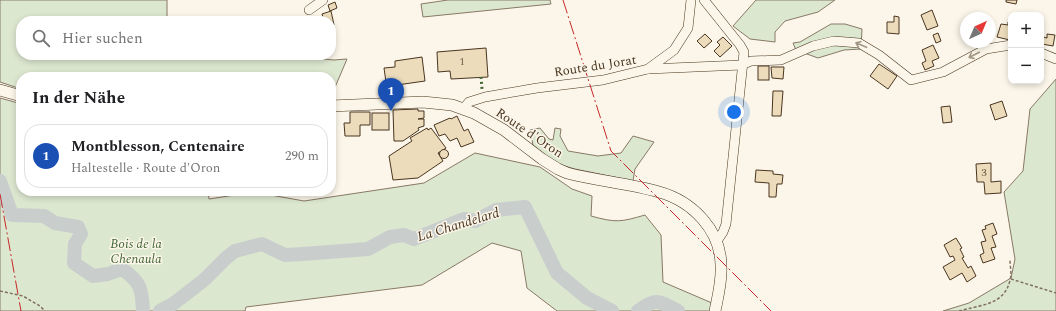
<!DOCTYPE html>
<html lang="de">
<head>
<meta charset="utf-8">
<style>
	:root { --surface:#fff; --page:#f6f6f6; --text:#202124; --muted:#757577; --line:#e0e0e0; --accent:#c62828 }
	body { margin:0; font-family:Spectral,serif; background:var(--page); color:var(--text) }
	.controls { position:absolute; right:12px; top:12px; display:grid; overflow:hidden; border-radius:8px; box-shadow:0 2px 6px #0003 }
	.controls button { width:36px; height:36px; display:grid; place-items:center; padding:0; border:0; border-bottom:1px solid var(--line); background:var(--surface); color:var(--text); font:20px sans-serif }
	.compass { position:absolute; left:960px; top:12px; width:36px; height:36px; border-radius:50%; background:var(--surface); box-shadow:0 2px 6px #0003; rotate:44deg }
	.you { position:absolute; left:734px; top:112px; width:14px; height:14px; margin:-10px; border:3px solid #fff; border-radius:50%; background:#1a73e8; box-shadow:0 0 0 6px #1a73e833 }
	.badge { display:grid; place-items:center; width:26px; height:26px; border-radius:50%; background:var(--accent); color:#fff; font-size:13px; font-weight:700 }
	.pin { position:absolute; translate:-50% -33px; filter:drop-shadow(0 1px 2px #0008) }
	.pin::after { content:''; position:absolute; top:21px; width:14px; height:12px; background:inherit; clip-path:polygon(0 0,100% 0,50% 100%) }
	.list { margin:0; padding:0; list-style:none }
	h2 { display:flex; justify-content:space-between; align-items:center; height:52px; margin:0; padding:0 16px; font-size:17px }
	h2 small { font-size:13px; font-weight:400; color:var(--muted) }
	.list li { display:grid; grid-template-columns:26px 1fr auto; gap:12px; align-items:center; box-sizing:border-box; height:64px; margin:0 8px 8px; padding:0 8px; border:1px solid var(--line); border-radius:16px }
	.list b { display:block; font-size:15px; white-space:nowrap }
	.list p { margin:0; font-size:13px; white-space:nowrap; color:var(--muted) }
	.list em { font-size:13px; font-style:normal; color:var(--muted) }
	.icon { flex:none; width:22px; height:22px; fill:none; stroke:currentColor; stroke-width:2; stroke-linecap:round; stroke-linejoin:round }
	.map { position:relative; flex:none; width:1056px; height:311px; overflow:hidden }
	.search { position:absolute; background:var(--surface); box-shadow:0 2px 6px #0003; left:16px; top:16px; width:320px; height:44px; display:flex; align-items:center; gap:10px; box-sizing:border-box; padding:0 14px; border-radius:16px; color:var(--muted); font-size:15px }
	.panel { position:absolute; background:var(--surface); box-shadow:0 2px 6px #0003; left:16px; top:72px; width:320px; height:124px; border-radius:16px }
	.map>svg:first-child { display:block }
	.green { fill:#dce7d0; stroke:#887966 }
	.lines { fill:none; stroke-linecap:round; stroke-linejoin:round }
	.river { stroke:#c9cecd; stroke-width:14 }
	.building { fill:#ecdcbc; stroke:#4a3520 }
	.minor-casing { stroke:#4a3520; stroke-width:10 }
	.major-casing { stroke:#4a3520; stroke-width:12 }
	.path { stroke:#7f6f5c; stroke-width:1.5; stroke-dasharray:3 2; stroke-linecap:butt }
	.minor { stroke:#fbf6e9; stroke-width:9 }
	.major { stroke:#fbf6e9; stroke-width:11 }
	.hedge { stroke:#436837; stroke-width:3; stroke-dasharray:2 3; stroke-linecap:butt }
	.power { stroke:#c62828; stroke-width:1; stroke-dasharray:14 3 2 3; stroke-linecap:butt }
	.oneway { stroke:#a29684 }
	.labels { text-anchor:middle; stroke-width:3; stroke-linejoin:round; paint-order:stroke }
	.number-label { font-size:11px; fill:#725f47 }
	.street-label { font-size:13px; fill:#4a3520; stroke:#fbf6e9 }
	.park-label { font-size:13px; font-style:italic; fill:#436837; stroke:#fbf6e9 }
	.water-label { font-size:14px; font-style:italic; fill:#4a3520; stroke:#fbf6e9 }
</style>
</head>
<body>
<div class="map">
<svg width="1056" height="311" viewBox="0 0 1056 311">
	<rect width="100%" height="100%" fill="#fbf6e9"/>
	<g class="green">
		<polygon points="0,0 167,0 167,21 21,21 21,55 280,55 334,60 347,59 333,92 331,93 331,77 21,77 21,89 0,82"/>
		<polygon points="448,0 550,0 551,4 423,17 421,4"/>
		<polygon points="756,0 835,0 818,12 785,21 775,32 775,42 750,39 733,26"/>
		<polygon points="831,24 845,24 862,29 861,49 844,50 818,58 796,50 793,43 800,42"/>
		<polygon points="1056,79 1056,311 943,311 969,303 1011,278 1015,259 1004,192 1023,171 1030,109"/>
		<path d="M0,98l18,5 3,5v83h187l1,8 45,-7 50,9 120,-18 51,-30 65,14 32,22 20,7 -1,20c25,7 30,6 54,-1l16,20 2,47 49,21 -2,8h-153l-30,-23 -6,-37 -29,-8 -70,42 -176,22 -1,4h-245z"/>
		<polygon points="540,128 549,139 553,140 555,128 561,129 560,136 568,151 598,156 621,153 633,136 654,142 635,169 633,181 575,169 558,164 544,155 533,145 530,130"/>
	</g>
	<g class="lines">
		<g class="river">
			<path d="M0,181l12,34 32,1 11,7 23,4 3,7 -6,10 -1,19 19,13 15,-2 14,-5c19,13 20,20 21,42"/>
			<polyline points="160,311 173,304 204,280 226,258 235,251 262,244 285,255 303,254 368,249 390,237 404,235 414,239 464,219 475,221 496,210 525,207 557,273 587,298 612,311"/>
			<path d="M638,311c18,-14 21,-10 40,0"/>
		</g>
	</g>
	<g class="building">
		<polygon points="1006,0 1017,0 1016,4 1006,2"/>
		<polygon points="335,2 337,8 330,11 328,5"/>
		<polygon points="932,10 938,26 927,30 921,15"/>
		<polygon points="331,11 334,25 331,26 331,21 321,21 324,20 322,14"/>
		<polygon points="894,16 899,17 899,34 887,33 887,22 894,22"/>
		<polygon points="1008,22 1011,23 1010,40 997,37 1001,24 1008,25"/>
		<polygon points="938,33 941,41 936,43 933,35"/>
		<polygon points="705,34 712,41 704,48 697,41"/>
		<polygon points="1047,34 1055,35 1053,46 1042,44 1043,37 1047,38"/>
		<polygon points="723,37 732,46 720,57 714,51 720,45 717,42"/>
		<polygon points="933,45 939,58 932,61 934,66 925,70 922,63 926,61 922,50"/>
		<polygon points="486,48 488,77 451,79 450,71 438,72 437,52"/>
		<polygon points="422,57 425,81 397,85 396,81 386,82 384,68 395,67 395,61"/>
		<polygon points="879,64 897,76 888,89 870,76"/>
		<rect x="758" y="66" width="11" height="14"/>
		<polygon points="771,67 784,67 783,79 772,78"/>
		<polygon points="773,91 783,91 781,116 772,116"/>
		<polygon points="1002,101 1007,116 995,120 990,105"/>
		<polygon points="950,106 952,122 943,123 941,107"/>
		<polygon points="418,109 418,111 424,111 424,118 418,119 424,119 424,126 418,128 419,130 403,141 394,141 393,110"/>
		<polygon points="350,112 370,112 370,125 360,125 360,136 345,136 344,123 350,123"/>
		<rect x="372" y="113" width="17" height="17"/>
		<polygon points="457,116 464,131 468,129 474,142 461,147 457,138 450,141 445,134 439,136 434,125 450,118 451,119"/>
		<polygon points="427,128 428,130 431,128 446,148 438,153 443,161 418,178 393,180 389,156 412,141 410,138"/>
		<circle cx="444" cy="154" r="4.5"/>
		<polygon points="991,163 991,182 1001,181 1001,193 985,194 984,182 977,182 976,164"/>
		<polygon points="756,170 773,171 773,174 783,175 782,184 777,184 776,197 769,197 769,183 755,182"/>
		<polygon points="993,223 997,234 992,236 996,247 991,248 995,259 983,263 980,255 984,253 981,242 986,241 982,230 986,229 985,226"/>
		<polygon points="956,238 962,248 960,249 964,257 962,258 968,268 971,266 976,276 967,282 962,273 950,280 943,267 955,260 953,256 950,257 944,245"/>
	</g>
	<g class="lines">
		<defs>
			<g id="minor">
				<polyline points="704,0 740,45 744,52 726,224 723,232 717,241"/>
				<polyline points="309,10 323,0"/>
				<polyline points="1041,53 1056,59"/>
				<polyline points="648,69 742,65 751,61 781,60 813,46 834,41 859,43 879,55 911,80 943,72 986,49 1011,45"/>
				<polyline points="463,109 469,102 485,97 537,88 603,80 648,69 674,50 688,28 691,0"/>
			</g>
			<g id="major">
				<polyline points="0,90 21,96"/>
				<path d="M331,106l92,-4 29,3 22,8 30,17 38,29 16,10 9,4c30,8 62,10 92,19 33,9 62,38 62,74 1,15 -3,30 -6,45"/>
			</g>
		</defs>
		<use href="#minor" class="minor-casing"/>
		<use href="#major" class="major-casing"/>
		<g class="path">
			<polyline points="205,191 205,196"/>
			<polyline points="1011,279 1056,293"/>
			<polyline points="0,291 23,296 40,306 45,311"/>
			<path d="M959,311c21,-6 46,-6 51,-31 2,-6 0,-14 0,-20"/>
		</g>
		<use href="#minor" class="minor"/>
		<use href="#major" class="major"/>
		<polyline class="hedge" points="481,77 482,89"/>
		<g class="power">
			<polyline points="563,0 611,151 771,311"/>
			<polyline points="0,194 21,311"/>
		</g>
	</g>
	<defs><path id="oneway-shaft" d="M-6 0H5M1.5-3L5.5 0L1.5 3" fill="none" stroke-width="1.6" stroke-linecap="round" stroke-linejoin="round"/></defs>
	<g class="oneway">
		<use href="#oneway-shaft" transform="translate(861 45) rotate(-157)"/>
		<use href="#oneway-shaft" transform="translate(974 55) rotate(153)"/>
	</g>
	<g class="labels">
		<g class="number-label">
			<text x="462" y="65">1</text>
			<text x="984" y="176">3</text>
		</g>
		<g class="street-label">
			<text transform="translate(595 65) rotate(-9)" y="5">Route du Jorat</text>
			<text transform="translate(530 132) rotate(34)" y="5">Route d'Oron</text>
		</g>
		<g class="park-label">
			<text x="136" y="248">Bois de la<tspan x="136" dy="15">Chenaula</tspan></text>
		</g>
		<g class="water-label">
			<text transform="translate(458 224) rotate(-17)" y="5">La Chandelard</text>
		</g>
	</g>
</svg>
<div class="controls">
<button>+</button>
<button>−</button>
</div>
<svg class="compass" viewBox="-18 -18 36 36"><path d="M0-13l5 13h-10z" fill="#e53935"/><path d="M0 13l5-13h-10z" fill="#757577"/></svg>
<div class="you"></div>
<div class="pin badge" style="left:391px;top:111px;background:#1a4fb4">1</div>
<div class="search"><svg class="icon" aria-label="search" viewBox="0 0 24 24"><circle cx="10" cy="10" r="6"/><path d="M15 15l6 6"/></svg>Hier suchen</div>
<section class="panel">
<h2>In der Nähe<small></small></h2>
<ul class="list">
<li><span class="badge" style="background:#1a4fb4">1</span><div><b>Montblesson, Centenaire</b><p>Haltestelle · Route d'Oron</p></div><em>290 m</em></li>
</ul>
</section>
</div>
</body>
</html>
